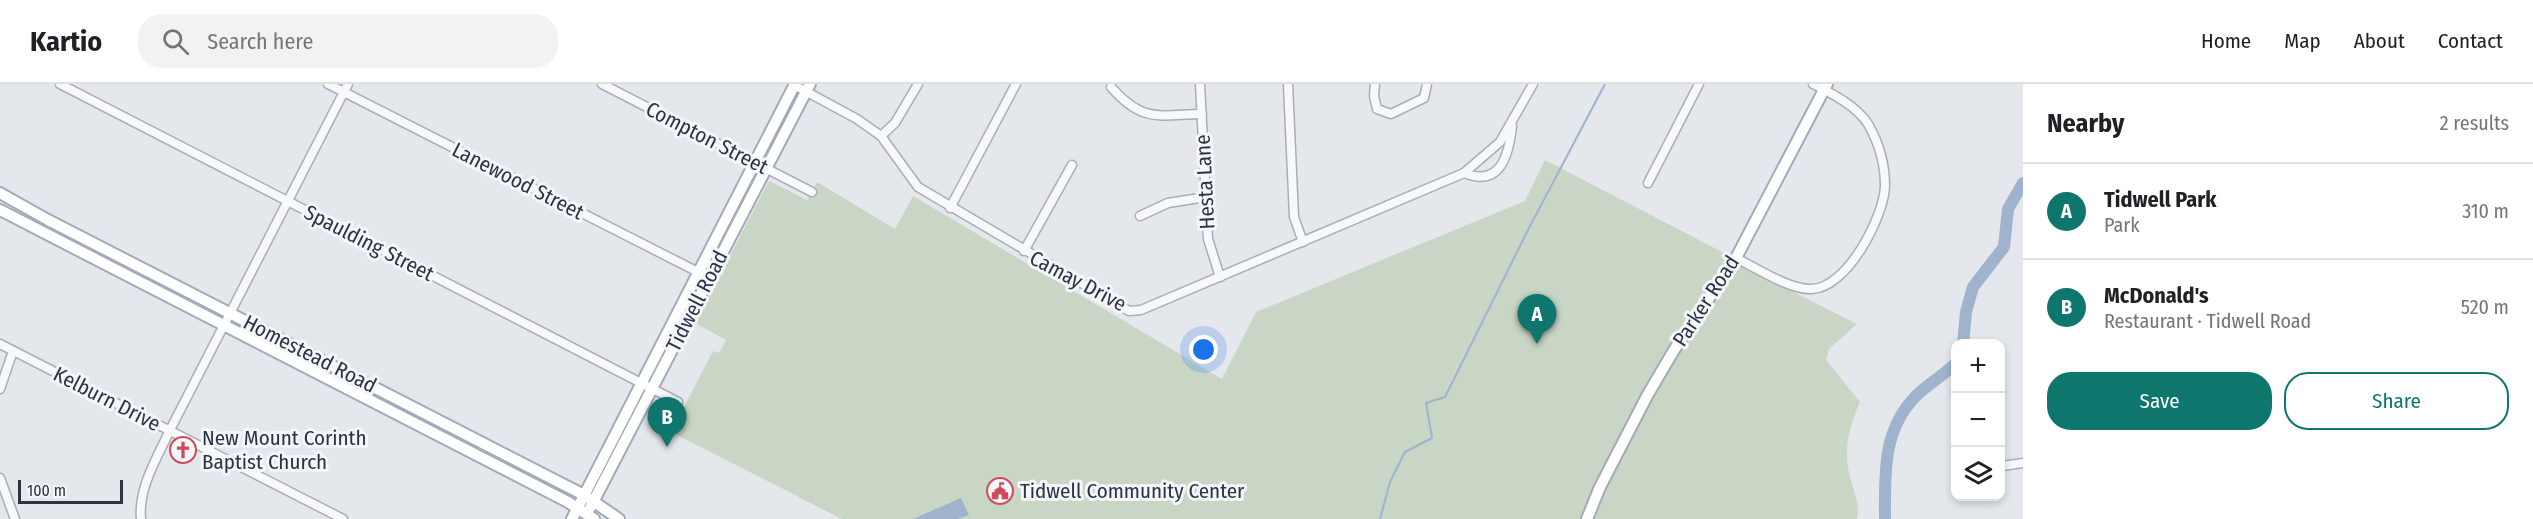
<!DOCTYPE html>
<html lang="en">
<head>
<meta charset="utf-8">
<style>
	:root { --surface:#fff; --page:#f2f2f2; --text:#202124; --muted:#757577; --line:#e0e0e0; --accent:#0f766e }
	body { margin:0; font-family:"Fira Sans Condensed",sans-serif; background:var(--page); color:var(--text) }
	.controls { position:absolute; right:18px; bottom:18px; display:grid; overflow:hidden; border-radius:12px; box-shadow:0 3px 9px #0003 }
	.controls button { width:54px; height:54px; display:grid; place-items:center; padding:0; border:0; border-bottom:2px solid var(--line); background:var(--surface); color:var(--text); font:30px sans-serif }
	.scale { position:absolute; left:18px; bottom:15px; width:105px; box-sizing:border-box; padding-left:6px; border:3px solid #2b3445; border-top:0; font-size:16px; line-height:21px; white-space:nowrap; color:#2b3445; -webkit-text-stroke:4px #f4f6f9; paint-order:stroke }
	.you { position:absolute; left:1204px; top:266px; width:21px; height:21px; margin:-15px; border:4px solid #fff; border-radius:50%; background:#1a73e8; box-shadow:0 0 0 9px #1a73e833 }
	.badge { display:grid; place-items:center; width:39px; height:39px; border-radius:50%; background:var(--accent); color:#fff; font-size:20px; font-weight:700 }
	.pin { position:absolute; translate:-50% -50px; filter:drop-shadow(0 2px 3px #0008) }
	.pin::after { content:''; position:absolute; top:32px; width:21px; height:18px; background:inherit; clip-path:polygon(0 0,100% 0,50% 100%) }
	.list { margin:0; padding:0; list-style:none }
	h2 { display:flex; justify-content:space-between; align-items:center; height:78px; margin:0; padding:0 24px; font-size:26px }
	h2 small { font-size:20px; font-weight:400; color:var(--muted) }
	.list li { display:grid; grid-template-columns:39px 1fr auto; gap:18px; align-items:center; box-sizing:border-box; height:96px; padding:0 24px; border-top:2px solid var(--line) }
	.list b { display:block; font-size:22px; white-space:nowrap }
	.list p { margin:0; font-size:20px; white-space:nowrap; color:var(--muted) }
	.list em { font-size:20px; font-style:normal; color:var(--muted) }
	.actions { display:flex; gap:12px; padding:18px 24px }
	.actions a { flex:1; padding:14px 0; border:2px solid var(--accent); border-radius:24px; text-align:center; font-size:21px; color:var(--accent) }
	.actions .main { background:var(--accent); color:#fff }
	.icon { flex:none; width:33px; height:33px; fill:none; stroke:currentColor; stroke-width:2; stroke-linecap:round; stroke-linejoin:round }
	.map { position:relative; flex:none; width:2023px; height:435px; overflow:hidden }
	header { display:flex; align-items:center; gap:36px; box-sizing:border-box; height:84px; padding:0 30px; background:var(--surface); border-bottom:2px solid var(--line) }
	header strong { font-size:28px }
	nav { display:flex; gap:33px; margin-inline-start:auto; font-size:21px }
	.search { width:420px; height:54px; background:var(--page); display:flex; align-items:center; gap:15px; box-sizing:border-box; padding:0 21px; border-radius:24px; color:var(--muted); font-size:22px }
	main { display:flex }
	aside { flex:1; background:var(--surface) }
	.map>svg:first-child { display:block }
	.green { fill:#c9d6c5 }
	.water { fill:#9fb4cc }
	.lines { fill:none; stroke-linecap:round; stroke-linejoin:round }
	.stream { stroke:#9fb4cc; stroke-width:2 }
	.river { stroke:#9fb4cc; stroke-width:12 }
	.minor-casing { stroke:#a9aeb7; stroke-width:11 }
	.major-casing { stroke:#a3abb8; stroke-width:14 }
	.minor { stroke:#f7f8fa; stroke-width:8 }
	.major { stroke:#fff; stroke-width:10 }
	.labels { text-anchor:middle; stroke-width:6; stroke-linejoin:round; paint-order:stroke }
	.street-label { font-size:21px; fill:#2b3445; stroke:#f4f6f9 }
	.poi-label { font-size:21px; fill:#2b3445; stroke:#f4f6f9; text-anchor:start }
</style>
</head>
<body>
<header>
<strong>Kartio</strong>
<div class="search"><svg class="icon" aria-label="search" viewBox="0 0 24 24"><circle cx="10" cy="10" r="6"/><path d="M15 15l6 6"/></svg>Search here</div>
<nav><a>Home</a><a>Map</a><a>About</a><a>Contact</a></nav>
</header>
<main>
<div class="map">
<svg width="2023" height="435" viewBox="0 0 2023 435">
	<rect width="100%" height="100%" fill="#e4e7ec"/>
	<path class="green" d="M1545,76l179,93 20,14 113,57 -28,25 -3,11 34,42c-11,25 -17,48 -10,75 4,14 10,27 7,42h-1015l-171,-87 42,-81 6,2 7,-13 -31,-17 74,-142 38,19 10,-18 78,47 18,-33 309,183 34,-67 269,-111z"/>
	<polygon class="water" points="961,414 969,431 958,435 913,435"/>
	<g class="lines">
		<polyline class="stream" points="1380,435 1390,398 1405,368 1432,354 1426,319 1445,313 1529,144 1605,0"/>
		<g class="river">
			<polyline points="1963,260 1966,228 1973,203 2004,163 2008,125 2023,99"/>
			<path d="M1885,435c0,-44 -3,-89 31,-123 12,-12 27,-20 40,-33"/>
		</g>
		<defs>
			<g id="minor">
				<polyline points="60,0 678,318"/>
				<polyline points="328,0 702,190"/>
				<polyline points="602,0 812,108"/>
				<polyline points="1200,0 1208,155 1220,193"/>
				<polyline points="1288,0 1294,133 1303,158"/>
				<polyline points="1375,0 1374,12 1377,25 1391,30 1424,14 1427,0"/>
				<polyline points="794,1 857,35 881,52 918,103 1129,227 1141,226 1464,89 1500,58 1533,0"/>
				<path d="M1111,3c32,36 46,28 91,27"/>
				<polyline points="881,52 895,39 918,0"/>
				<path d="M1464,89c37,15 45,-19 48,-47"/>
				<polyline points="1648,99 1699,0"/>
				<polyline points="950,124 1016,0"/>
				<polyline points="1140,132 1168,119 1206,113"/>
				<polyline points="1024,167 1072,81"/>
				<path d="M1736,174c20,10 54,32 76,31 35,-1 72,-72 73,-103 0,-22 -6,-43 -17,-62 -11,-18 -37,-31 -55,-40"/>
				<polyline points="0,260 343,435"/>
				<polyline points="0,305 13,267"/>
				<polyline points="2002,382 2023,379"/>
				<polyline points="0,394 15,435"/>
				<path d="M141,435c-3,-31 16,-61 29,-89l178,-346"/>
			</g>
			<g id="major">
				<polyline points="0,109 48,136 584,411 619,435"/>
				<polyline points="0,126 568,418 594,435"/>
				<polyline points="590,424 810,0"/>
				<polyline points="572,435 795,0"/>
				<polyline points="1587,435 1600,403 1647,312 1674,266 1736,174 1827,0"/>
			</g>
		</defs>
		<use href="#minor" class="minor-casing"/>
		<use href="#major" class="major-casing"/>
		<use href="#minor" class="minor"/>
		<use href="#major" class="major"/>
	</g>
	<defs>
		<symbol id="church-ring" viewBox="-11 -11 22 22"><circle r="9.5" fill="#f4f6f9" stroke="#d1495b" stroke-width="1.5"/><path d="M-1.2-6h2.4v3.5h3.3v2.4h-3.3V6h-2.4V-.1h-3.3v-2.4h3.3Z" fill="#d1495b"/></symbol>
		<symbol id="civic-ring" viewBox="-11 -11 22 22"><circle r="9.5" fill="#f4f6f9" stroke="#d1495b" stroke-width="1.5"/><path d="M-.6-6.5H3V-4.5H.6V-3L4-1V1h2V6H-6V1h2V-1L-.6-3ZM-1.2 2.5V6h2.4V2.5Z" fill="#d1495b"/></symbol>
	</defs>
	<g fill-rule="evenodd">
		<use href="#church-ring" x="168" y="351" width="30" height="30"/>
		<use href="#civic-ring" x="985" y="392" width="30" height="30"/>
	</g>
	<g class="labels">
		<g class="street-label">
			<text transform="translate(707 54) rotate(27)" y="7">Compton Street</text>
			<text transform="translate(518 97) rotate(27)" y="7">Lanewood Street</text>
			<text transform="translate(1205 98) rotate(-93)" y="7">Hesta Lane</text>
			<text transform="translate(369 159) rotate(27)" y="7">Spaulding Street</text>
			<text transform="translate(1078 197) rotate(28)" y="7">Camay Drive</text>
			<text transform="translate(697 217) rotate(-63)" y="7">Tidwell Road</text>
			<text transform="translate(1706 217) rotate(-57)" y="7">Parker Road</text>
			<text transform="translate(310 270) rotate(27)" y="7">Homestead Road</text>
			<text transform="translate(107 315) rotate(27)" y="7">Kelburn Drive</text>
		</g>
		<g class="poi-label">
			<text x="202" y="361">New Mount Corinth<tspan x="202" dy="24">Baptist Church</tspan></text>
			<text x="1020" y="414">Tidwell Community Center</text>
		</g>
	</g>
</svg>
<div class="controls">
<button>+</button>
<button>−</button>
<button><svg class="icon" aria-label="layers" viewBox="0 0 24 24"><path d="M12 4l9 5-9 5-9-5zM3 14l9 5 9-5"/></svg></button>
</div>
<div class="scale">100 m</div>
<div class="you"></div>
<div class="pin badge" style="left:1537px;top:260px">A</div>
<div class="pin badge" style="left:667px;top:363px">B</div>
</div>
<aside>
<h2>Nearby<small>2 results</small></h2>
<ul class="list">
<li><span class="badge">A</span><div><b>Tidwell Park</b><p>Park</p></div><em>310 m</em></li>
<li><span class="badge">B</span><div><b>McDonald's</b><p>Restaurant · Tidwell Road</p></div><em>520 m</em></li>
</ul>
<div class="actions"><a class="main">Save</a><a>Share</a></div>
</aside>
</main>
</body>
</html>
